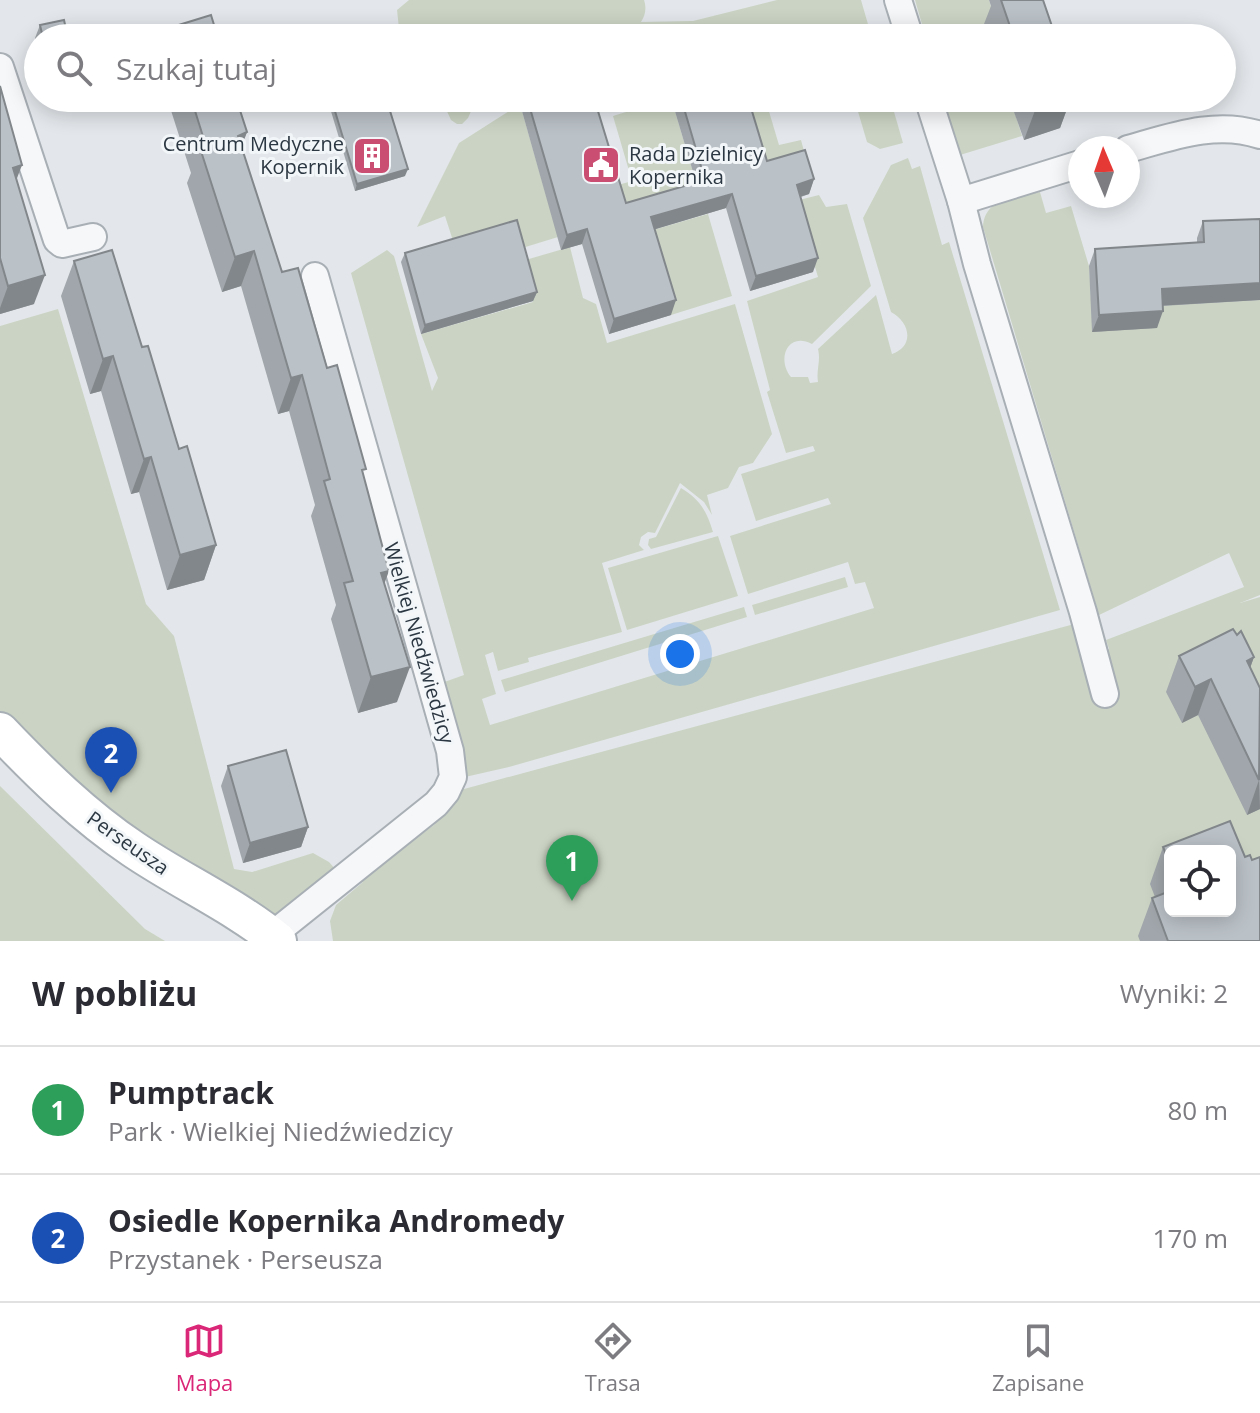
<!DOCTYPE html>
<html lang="pl">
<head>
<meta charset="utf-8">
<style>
	:root { --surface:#fff; --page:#f2f2f3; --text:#2b2b33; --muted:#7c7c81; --line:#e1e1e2; --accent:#db2777 }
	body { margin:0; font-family:"Open Sans",sans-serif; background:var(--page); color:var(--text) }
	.controls { position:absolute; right:24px; bottom:24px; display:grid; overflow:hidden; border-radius:12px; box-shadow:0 4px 20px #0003 }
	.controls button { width:72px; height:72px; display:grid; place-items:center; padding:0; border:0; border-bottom:2px solid var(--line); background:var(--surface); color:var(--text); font:40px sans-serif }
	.compass { position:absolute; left:1068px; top:136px; width:72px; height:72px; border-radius:50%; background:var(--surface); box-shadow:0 4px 20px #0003; rotate:358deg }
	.you { position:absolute; left:680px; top:654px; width:28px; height:28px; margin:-20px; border:6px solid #fff; border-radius:50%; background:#1a73e8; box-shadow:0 0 0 12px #1a73e833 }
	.badge { display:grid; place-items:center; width:52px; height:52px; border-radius:50%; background:var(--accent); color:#fff; font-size:26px; font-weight:700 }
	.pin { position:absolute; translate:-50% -66px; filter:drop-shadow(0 2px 4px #0008) }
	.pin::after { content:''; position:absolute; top:42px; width:28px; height:24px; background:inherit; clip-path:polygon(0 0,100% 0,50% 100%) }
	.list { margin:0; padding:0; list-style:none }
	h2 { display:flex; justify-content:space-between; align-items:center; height:104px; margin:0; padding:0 32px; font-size:34px }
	h2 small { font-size:26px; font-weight:400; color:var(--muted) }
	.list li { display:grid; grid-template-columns:52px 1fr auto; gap:24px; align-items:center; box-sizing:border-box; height:128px; padding:0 32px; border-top:2px solid var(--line) }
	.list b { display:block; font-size:30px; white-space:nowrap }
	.list p { margin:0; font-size:26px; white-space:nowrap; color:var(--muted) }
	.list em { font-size:26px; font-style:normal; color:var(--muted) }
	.icon { flex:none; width:44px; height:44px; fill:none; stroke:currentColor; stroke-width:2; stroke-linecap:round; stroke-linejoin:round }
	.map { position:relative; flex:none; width:1260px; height:941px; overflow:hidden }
	.search { position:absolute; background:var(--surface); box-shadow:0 4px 20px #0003; left:24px; right:24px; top:24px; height:88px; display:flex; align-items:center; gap:20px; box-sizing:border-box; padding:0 28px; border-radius:44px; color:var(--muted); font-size:30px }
	.sheet { height:360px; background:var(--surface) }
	nav { display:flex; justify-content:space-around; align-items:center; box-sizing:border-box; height:112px; border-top:2px solid var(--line); background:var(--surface); font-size:22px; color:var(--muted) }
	nav a { display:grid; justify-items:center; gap:4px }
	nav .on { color:var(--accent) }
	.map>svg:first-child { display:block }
	.green { fill:#cbd4c4; fill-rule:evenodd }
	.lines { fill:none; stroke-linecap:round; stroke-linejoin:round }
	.street-casing { stroke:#a8afb5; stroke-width:30 }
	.secondary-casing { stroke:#a8afb5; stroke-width:40 }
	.street { stroke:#f6f7f9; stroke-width:26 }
	.secondary { stroke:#fff; stroke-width:36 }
	.wall { fill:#a0a6ab; fill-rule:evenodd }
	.shaded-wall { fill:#82878b }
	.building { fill:#bac1c7; stroke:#82878b; stroke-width:2 }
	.labels { text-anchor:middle; stroke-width:6; stroke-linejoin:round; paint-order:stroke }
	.poi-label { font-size:20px; fill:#2b3742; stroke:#f3f6f8; text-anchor:end }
	.street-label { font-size:20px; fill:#2b3742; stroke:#f3f6f8 }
</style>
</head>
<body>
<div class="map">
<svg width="1260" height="941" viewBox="0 0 1260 941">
	<rect width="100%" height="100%" fill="#e3e7eb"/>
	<g class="green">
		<path d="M409,0h235c3,9 1,16 -3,22l52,-1 84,-21h84l11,38h-251l-3,-7 -18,7h-200l-3,-28z"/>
		<polygon points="915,0 989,0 995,20 989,38 926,38"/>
		<polygon points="428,98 477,98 468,118 462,124 457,124 451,120 445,107"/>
		<polygon points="671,98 700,195 620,218 611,187 632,181 613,116"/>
		<polygon points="739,98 765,98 779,145 801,140 807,162 762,176"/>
		<polygon points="854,98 890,98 903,143 880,149 867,142"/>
		<polygon points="943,98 1010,98 1022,136 960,155"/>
		<polygon points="520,104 558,237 519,249 455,247 445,216 417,227 459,143"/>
		<path d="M908,158l4,11 8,-3 22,79 7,-3 111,368 -551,157 -44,10 -32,-91 31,-11 -113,-402 36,-23 7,6 38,135 6,-13 -17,-44 112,-32 -11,-41 48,-14 13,51 13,6 11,39 128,-39 37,130 -19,29 -14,4 -11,21 -21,7 5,20 -8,-13 -24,-19 -25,50 -7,-1 -7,5 -2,8 5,5 -42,13 20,69 -94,26 1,4 -31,9 -5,-19 -8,3 11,39 -14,5 8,26 384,-117 -9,-26 -10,2 -7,-22 -100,32 -18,-58 101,-32 -3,-6 -72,23 -15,-47 74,-23 -2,-5 -27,7 -19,-61 3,-2 -23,-89 71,-24 -23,-76 24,-6 7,12 21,-3 24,82 -59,58c-24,-13 -36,15 -21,33h17l2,6 8,-1c-2,-12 3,-21 0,-33l58,-54 16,59c23,-8 18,-32 -1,-42l-28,-94 28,-53z"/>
		<path d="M1040,192l6,21 25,-7 18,60 4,66 62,-26 105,-6v295l-20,8 20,-6v344h-927l-3,-20 6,-16 27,-23 -14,4 -78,50 -271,-204v-406l58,-17 88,295 28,32 60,233 18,3 61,-19 16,9 21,24 84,-61 19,-33 625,-169 10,33 21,-7 -3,-9 138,-53 -15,-34 -130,62 -116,-388c1,-29 34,-31 57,-35zM1170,851h60v60h-60z"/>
		<polygon points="708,214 732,296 671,315 646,232"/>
		<path d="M681,488c19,11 26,24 32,44l-62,17 -3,-4 1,-6 7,-2z"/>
		<polygon points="718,536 738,596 627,630 608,568"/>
		<polygon points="845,577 848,587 755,615 752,605"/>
		<polygon points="744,607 747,617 505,692 501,680"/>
		<polygon points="0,786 145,929 165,941 0,941"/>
	</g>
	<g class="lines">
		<defs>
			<g id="street">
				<polyline points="898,0 910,38"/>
				<polyline points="0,67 57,240 62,244 93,237"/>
				<polyline points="928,98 961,201 977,264 1083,612 1105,694"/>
				<path d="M1128,149c43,-12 88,-29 132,-14"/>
				<polyline points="961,201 1080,164"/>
				<polyline points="271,936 436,804 446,792 453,777 450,751 315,276"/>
			</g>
			<path id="secondary" d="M0,731c41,43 84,85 133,118 47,32 101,56 145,92"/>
		</defs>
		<use href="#street" class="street-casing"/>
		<use href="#secondary" class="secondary-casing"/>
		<use href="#street" class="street"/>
		<use href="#secondary" class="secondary"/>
	</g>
	<g class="wall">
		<polygon points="989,0 1043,0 1056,38 989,38 984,24 991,6"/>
		<polygon points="40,25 68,38 38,38 38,51 35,38"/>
		<polygon points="169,28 218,38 166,38"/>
		<polygon points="0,86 16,180 34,304 0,314"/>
		<polygon points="167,98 236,98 247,132 241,147 282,272 327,368 363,476 384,584 397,702 358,713 331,619 336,605 311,516 315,505 289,411 278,414 241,286 222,292 187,183 191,173"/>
		<polygon points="327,98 386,98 405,176 355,191"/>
		<polygon points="522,98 594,98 626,203 696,182 671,98 748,98 767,161 814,179 809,194 801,197 813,272 750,291 726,208 655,229 671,315 609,334 582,244 561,250 520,104"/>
		<polygon points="1009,98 1071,98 1060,128 1024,140"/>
		<polygon points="1203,221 1260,300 1162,306 1157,328 1092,332 1089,266 1095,249 1197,243 1197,238"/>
		<polygon points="405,253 537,292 533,301 421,334 401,262"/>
		<polygon points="74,261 142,347 179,449 216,545 204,580 167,590 139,492 131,494 101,391 90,394 61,296"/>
		<polygon points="1179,656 1254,657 1250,668 1260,688 1260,809 1247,815 1198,715 1182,723 1166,692"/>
		<polygon points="228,766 308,827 301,847 243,863 221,786"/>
		<path d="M1163,847l82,10 7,3 8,81h-120l-2,-5 14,-38 3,-1 -5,-13zM1170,851l60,60h-60z"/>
	</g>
	<g class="shaded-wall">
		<polygon points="1057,98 1071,98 1060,128 1024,140 1037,105"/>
		<polygon points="247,132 234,167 238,136"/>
		<polygon points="22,165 11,194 13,168"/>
		<polygon points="408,169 405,176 355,191 357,184"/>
		<polygon points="814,179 809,194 792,199 797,185"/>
		<polygon points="732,194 726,208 646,232 651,217"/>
		<polygon points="587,229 582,244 561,250 567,235"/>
		<polygon points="254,251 241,286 222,292 235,257"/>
		<polygon points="818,258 813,272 750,291 756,276"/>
		<polygon points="45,275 34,304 0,314 0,308 8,286"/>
		<polygon points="1260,283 1260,300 1155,306 1162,289"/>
		<polygon points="537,292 533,301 421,334 425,325"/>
		<polygon points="676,300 671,315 609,334 614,319"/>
		<polygon points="1163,311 1157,328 1092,332 1099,315"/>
		<polygon points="113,356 101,391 90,394 103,359"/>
		<polygon points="302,375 289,411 278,414 291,378"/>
		<polygon points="151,457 139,492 131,494 144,459"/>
		<polygon points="216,545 204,580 167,590 180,555"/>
		<polygon points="389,571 376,606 381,573"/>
		<polygon points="1254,657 1241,693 1247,661"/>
		<polygon points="410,667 397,702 358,713 371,677"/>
		<polygon points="1211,679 1198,715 1182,723 1195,687"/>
		<polygon points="1259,780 1260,809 1247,815"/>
		<polygon points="308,827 301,847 243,863 250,843"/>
	</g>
	<g class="building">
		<polygon points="1001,0 1043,0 1056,38 1014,38"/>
		<polygon points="211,15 218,38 172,38 169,28"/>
		<polygon points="64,20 68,38 43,38 40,25"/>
		<polygon points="366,32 368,38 347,38"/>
		<polygon points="0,86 22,165 13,168 45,275 8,286 0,258"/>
		<polygon points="191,98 236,98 247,132 238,136 282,272 298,268 327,368 337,365 366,469 362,470 389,571 381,573 410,667 371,677 344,583 353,581 324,481 330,479 302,375 291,378 254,251 235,257 200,148 206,146"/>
		<polygon points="331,98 386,98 408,169 357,184"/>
		<polygon points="527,98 594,98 626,203 705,180 681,98 748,98 767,161 805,150 814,179 797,185 818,258 756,276 732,194 651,217 676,300 614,319 587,229 567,235"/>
		<polygon points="1034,98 1057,98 1037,105"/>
		<polygon points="1260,219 1260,283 1162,289 1163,311 1099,315 1095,249 1204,242 1203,221"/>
		<polygon points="517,220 537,292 425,325 405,253"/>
		<polygon points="112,250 142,347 148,346 179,449 187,446 216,545 180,555 151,457 144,459 113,356 103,359 74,261"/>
		<polygon points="1233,629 1237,635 1241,631 1254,657 1247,661 1260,688 1259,780 1211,679 1195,687 1179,656"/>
		<polygon points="286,750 308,827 250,843 228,766"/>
		<polygon points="1230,821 1245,857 1250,855 1252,860 1260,857 1260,941 1168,941 1152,898 1170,891 1170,911 1230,911 1230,851 1170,851 1170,863 1163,847"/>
	</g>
	<defs>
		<symbol id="building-square" viewBox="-11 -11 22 22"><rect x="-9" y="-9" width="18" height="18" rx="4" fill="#ca4d72" stroke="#f3f6f8"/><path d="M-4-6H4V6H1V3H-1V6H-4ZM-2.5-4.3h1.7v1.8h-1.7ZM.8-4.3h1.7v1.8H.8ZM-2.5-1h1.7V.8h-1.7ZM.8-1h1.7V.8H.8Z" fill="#fff"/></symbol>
		<symbol id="civic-square" viewBox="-11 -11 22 22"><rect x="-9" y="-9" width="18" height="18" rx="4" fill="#ca4d72" stroke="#f3f6f8"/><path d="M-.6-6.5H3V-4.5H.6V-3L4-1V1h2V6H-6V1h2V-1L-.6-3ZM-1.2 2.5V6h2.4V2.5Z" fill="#fff"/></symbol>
	</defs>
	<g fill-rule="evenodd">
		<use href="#building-square" x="350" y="134" width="44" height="44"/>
		<use href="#civic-square" x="579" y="143" width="44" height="44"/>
	</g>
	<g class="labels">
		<g class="poi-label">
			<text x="344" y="151">Centrum Medyczne<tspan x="344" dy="23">Kopernik</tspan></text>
			<text x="629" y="161" text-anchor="start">Rada Dzielnicy<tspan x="629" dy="23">Kopernika</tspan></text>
		</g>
		<g class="street-label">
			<text transform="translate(419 643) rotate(74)" y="7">Wielkiej Niedźwiedzicy</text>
			<text transform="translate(128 843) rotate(35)" y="7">Perseusza</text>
		</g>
	</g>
</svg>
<div class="controls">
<button><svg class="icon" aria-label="locate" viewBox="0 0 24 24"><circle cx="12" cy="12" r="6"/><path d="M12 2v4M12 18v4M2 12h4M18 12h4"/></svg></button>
</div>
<svg class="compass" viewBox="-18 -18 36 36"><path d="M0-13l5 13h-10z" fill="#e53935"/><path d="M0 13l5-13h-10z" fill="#7c7c81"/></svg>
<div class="you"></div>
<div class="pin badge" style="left:572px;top:901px;background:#2e9e5b">1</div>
<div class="pin badge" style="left:111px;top:793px;background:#1a4fb4">2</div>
<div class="search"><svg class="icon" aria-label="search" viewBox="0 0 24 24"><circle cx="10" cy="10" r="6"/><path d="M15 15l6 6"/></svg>Szukaj tutaj</div>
</div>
<section class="sheet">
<h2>W pobliżu<small>Wyniki: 2</small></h2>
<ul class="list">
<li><span class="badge" style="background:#2e9e5b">1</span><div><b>Pumptrack</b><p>Park · Wielkiej Niedźwiedzicy</p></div><em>80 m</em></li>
<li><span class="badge" style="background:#1a4fb4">2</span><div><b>Osiedle Kopernika Andromedy</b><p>Przystanek · Perseusza</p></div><em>170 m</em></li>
</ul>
</section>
<nav>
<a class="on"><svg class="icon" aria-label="map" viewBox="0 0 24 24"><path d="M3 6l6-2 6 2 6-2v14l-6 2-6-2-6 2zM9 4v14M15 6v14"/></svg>Mapa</a>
<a><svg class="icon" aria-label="directions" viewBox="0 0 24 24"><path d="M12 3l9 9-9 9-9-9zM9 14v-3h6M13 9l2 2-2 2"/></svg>Trasa</a>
<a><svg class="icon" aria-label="saved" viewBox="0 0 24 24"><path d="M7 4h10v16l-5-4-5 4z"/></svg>Zapisane</a>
</nav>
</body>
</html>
